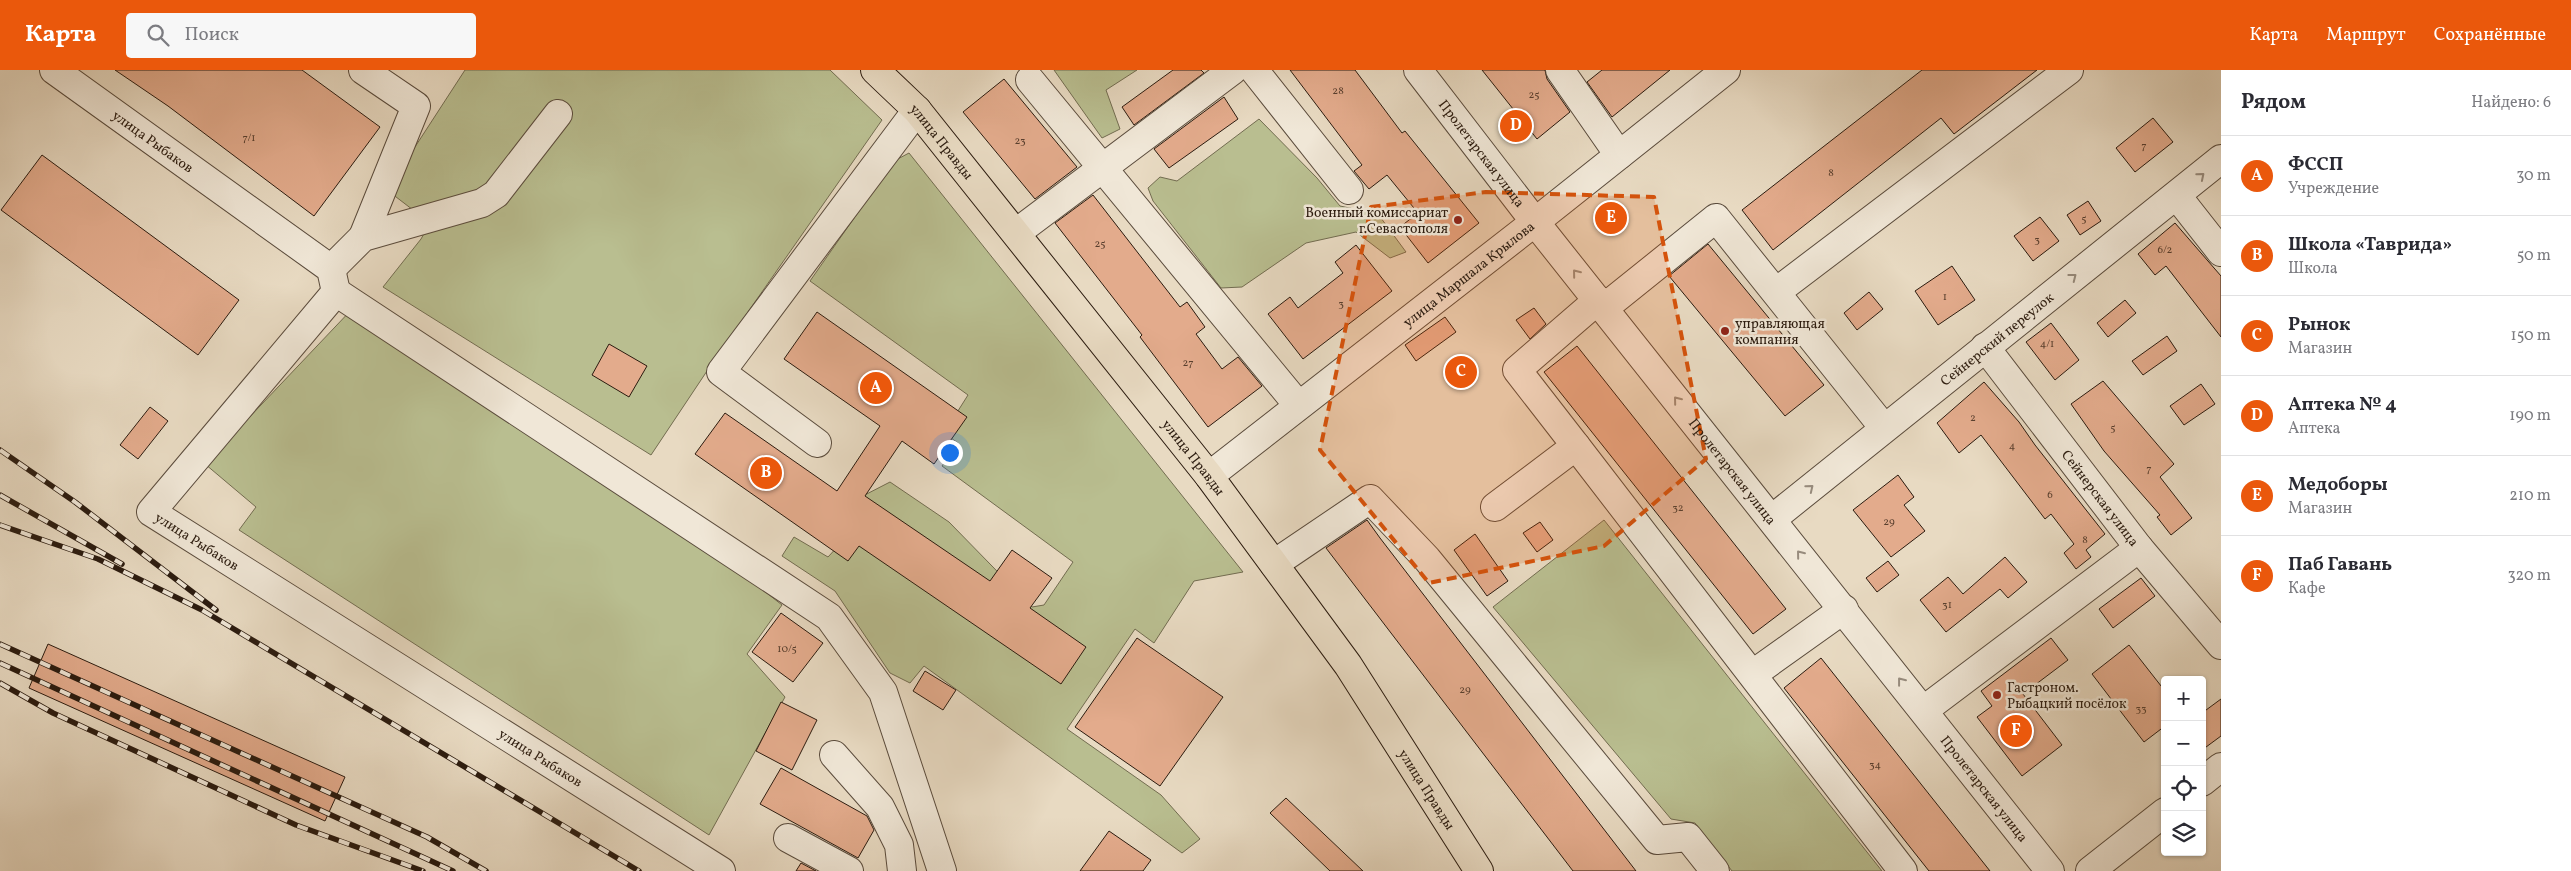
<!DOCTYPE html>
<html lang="ru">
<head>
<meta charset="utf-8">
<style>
	:root { --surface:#fff; --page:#f7f7f7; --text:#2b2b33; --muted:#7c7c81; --line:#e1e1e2; --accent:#ea580c }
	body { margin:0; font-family:Vollkorn,serif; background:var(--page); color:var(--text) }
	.controls { position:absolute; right:15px; bottom:15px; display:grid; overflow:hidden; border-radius:5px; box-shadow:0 1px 4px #0004 }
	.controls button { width:45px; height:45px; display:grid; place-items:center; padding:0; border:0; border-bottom:1px solid var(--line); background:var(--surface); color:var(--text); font:25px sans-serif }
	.you { position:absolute; left:949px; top:382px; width:18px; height:18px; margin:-12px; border:4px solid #fff; border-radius:50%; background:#1a73e8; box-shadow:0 0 0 8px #1a73e833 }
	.badge { display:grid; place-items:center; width:32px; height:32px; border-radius:50%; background:var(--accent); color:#fff; font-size:16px; font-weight:700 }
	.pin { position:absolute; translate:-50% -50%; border:2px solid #fff; box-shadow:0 1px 5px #0006 }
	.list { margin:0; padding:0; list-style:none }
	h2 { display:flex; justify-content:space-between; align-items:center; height:65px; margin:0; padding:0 20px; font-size:21px }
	h2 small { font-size:16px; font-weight:400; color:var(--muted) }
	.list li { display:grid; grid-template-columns:32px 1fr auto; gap:15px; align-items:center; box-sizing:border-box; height:80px; padding:0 20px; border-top:1px solid var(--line) }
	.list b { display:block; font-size:19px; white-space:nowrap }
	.list p { margin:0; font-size:16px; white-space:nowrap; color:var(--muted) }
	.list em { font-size:16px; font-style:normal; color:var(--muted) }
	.icon { flex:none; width:28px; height:28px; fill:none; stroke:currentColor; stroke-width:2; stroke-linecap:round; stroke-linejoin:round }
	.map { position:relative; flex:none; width:2221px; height:801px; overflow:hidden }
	header { display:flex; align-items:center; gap:30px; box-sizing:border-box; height:70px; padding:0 25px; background:var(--accent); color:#fff }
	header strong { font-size:24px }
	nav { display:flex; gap:28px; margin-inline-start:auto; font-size:18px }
	.search { width:350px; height:45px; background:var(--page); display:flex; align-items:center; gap:12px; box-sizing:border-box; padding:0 18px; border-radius:5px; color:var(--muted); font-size:19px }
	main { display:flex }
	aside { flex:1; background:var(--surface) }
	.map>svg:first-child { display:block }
	.green { fill:#b9be90; stroke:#726c50 }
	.building { fill:#e3ab8c; stroke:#2b1b0f }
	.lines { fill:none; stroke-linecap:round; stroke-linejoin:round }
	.minor-casing { stroke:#5a4b3c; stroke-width:30 }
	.major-casing { stroke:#2b1b0f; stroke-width:30 }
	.minor { stroke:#f0e7d7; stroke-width:28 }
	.major { stroke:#e8dac2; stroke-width:28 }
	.rail-casing { stroke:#2b1b0f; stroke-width:5.5 }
	.rail { stroke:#f0e7d7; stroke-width:4; stroke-dasharray:11; stroke-linecap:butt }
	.oneway { stroke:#978b7d }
	.marked { fill:#d5530c; fill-opacity:0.2; stroke:#d5530c; stroke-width:4; stroke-dasharray:10 6; stroke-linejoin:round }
	.poi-dot { fill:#8f2418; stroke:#f0e7d7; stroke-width:2 }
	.labels { text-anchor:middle; stroke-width:5; stroke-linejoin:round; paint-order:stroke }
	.number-label { font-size:11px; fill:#593f2e }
	.street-label { font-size:14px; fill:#2b1b0f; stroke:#f0e7d7 }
	.poi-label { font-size:14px; fill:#2b1b0f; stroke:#f0e7d7; text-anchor:start }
</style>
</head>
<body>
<header>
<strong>Карта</strong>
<div class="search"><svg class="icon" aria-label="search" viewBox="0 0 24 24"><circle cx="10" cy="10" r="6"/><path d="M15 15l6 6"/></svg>Поиск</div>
<nav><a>Карта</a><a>Маршрут</a><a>Сохранённые</a></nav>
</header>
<main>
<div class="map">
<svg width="2221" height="801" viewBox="0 0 2221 801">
	<rect width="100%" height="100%" fill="#e8dac2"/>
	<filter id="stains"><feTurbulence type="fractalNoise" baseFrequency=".004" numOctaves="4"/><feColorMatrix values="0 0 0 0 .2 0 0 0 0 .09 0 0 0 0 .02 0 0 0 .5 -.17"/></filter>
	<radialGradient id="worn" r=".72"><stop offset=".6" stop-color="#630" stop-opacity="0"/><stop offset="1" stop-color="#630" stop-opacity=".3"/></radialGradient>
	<g class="green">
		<polygon points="465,0 830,0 882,50 713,292 651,385 383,217 421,169 430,153 387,120"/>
		<polygon points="1054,0 1137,0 1106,20 1120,59 1102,68"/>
		<polygon points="1259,49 1317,108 1340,136 1378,144 1406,182 1390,188 1356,162 1306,173 1242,217 1221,218 1153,131 1148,118 1160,107 1177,111"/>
		<polygon points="909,83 1243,502 1194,511 1154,573 1135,559 1067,659 1161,725 1200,769 1182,783 924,596 910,613 890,603 835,521 782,486 794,467 828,487 841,473 857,429 890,412 949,452 1032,537 1044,535 1073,492 942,396 958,373 944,363 968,325 810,211 894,91"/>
		<polygon points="354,237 644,426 782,535 747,584 785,627 709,765 239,460 256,437 205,394"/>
		<polygon points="1604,450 1882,801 1732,801 1695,753 1671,749 1493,537"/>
	</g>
	<g class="building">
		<polygon points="115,0 302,0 380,57 314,146 168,36"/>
		<polygon points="1173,0 1201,0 1204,3 1134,55 1122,37"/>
		<polygon points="1290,0 1355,0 1402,63 1405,61 1479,153 1428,193 1400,157 1418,143 1387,105 1369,119 1354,101 1362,95"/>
		<polygon points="1482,0 1545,0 1547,9 1570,42 1537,69"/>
		<polygon points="1602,0 1670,0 1612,47 1587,12"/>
		<polygon points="1922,0 2037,0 1954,64 1941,48 1773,180 1742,140"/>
		<polygon points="1004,9 1077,97 1035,129 963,42"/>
		<polygon points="1224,27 1238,49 1169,98 1154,79"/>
		<polygon points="2153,48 2173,72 2135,102 2116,78"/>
		<polygon points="42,85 239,230 198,285 1,140"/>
		<polygon points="1093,125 1180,237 1187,232 1205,257 1196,264 1222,299 1238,287 1262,316 1208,357 1140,267 1142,265 1055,153"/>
		<polygon points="2088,131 2101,151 2080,165 2067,145"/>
		<polygon points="1614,134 1625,150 1609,162 1598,145"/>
		<polygon points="2040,147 2059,171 2033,191 2014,166"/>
		<polygon points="2175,153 2221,206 2221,267 2166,196 2155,205 2138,184"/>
		<polygon points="1708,174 1824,315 1785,346 1669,206"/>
		<polygon points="1356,175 1392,221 1303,289 1268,244 1290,227 1298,238 1343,203 1335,192"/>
		<polygon points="1952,196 1975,230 1938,255 1915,221"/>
		<polygon points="1869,222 1883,239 1857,260 1844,243"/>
		<polygon points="2125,230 2136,243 2108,267 2097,253"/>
		<polygon points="1534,238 1546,254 1530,269 1516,250"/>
		<polygon points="817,242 967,347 934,394 902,371 865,426 990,511 1012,480 1052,508 1030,538 1086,577 1061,614 859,476 848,491 695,384 725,343 837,421 880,356 784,289"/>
		<polygon points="1445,247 1456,262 1416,291 1405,275"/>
		<polygon points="2051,253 2079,290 2055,310 2026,272"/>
		<polygon points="2167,266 2177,281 2143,305 2132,291"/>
		<polygon points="609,274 647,296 629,327 592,305"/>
		<polygon points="1577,276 1786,539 1753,564 1544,302"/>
		<polygon points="2103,311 2174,394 2160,407 2192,448 2171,465 2157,447 2160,445 2104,381 2071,334"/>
		<polygon points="1984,312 2019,352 2035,375 2105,464 2086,480 2091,487 2076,499 2064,483 2074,474 2051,444 2045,449 1981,365 1959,383 1937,353"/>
		<polygon points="2201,314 2215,334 2184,355 2170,336"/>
		<polygon points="150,337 168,351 138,389 120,375"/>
		<polygon points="1898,405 1914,427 1904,435 1925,461 1891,487 1853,440"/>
		<polygon points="1367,450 1380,468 1636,801 1573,801 1326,478"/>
		<polygon points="1540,452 1553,470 1537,482 1523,463"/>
		<polygon points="1475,464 1508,511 1487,526 1454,480"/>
		<polygon points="2005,487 2027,512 2008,528 2000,519 1946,562 1920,530 1948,507 1963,524"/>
		<polygon points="1888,491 1899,505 1877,522 1866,508"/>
		<polygon points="2141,508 2155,526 2113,558 2099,539"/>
		<polygon points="781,543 823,573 793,612 752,582"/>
		<polygon points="1137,568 1223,627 1160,716 1075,657"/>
		<polygon points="2051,568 2068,590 2023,624 2062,675 2022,706 1977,647 1992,636 1981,621"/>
		<polygon points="48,574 345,707 325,751 29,618"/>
		<polygon points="2129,575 2165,621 2165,656 2144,672 2092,604"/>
		<polygon points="1821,588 1990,801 1929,801 1784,618"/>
		<polygon points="925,601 956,620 943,640 913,621"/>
		<polygon points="2221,629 2221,666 2202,680 2202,643"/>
		<polygon points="781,632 817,650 792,700 756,681"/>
		<polygon points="781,698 867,746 874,760 858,788 760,734"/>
		<polygon points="1286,728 1363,801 1330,801 1270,743"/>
		<polygon points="1109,761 1151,790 1143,801 1080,801"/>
		<polygon points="801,793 816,801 796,801"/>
	</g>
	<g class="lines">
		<defs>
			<g id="minor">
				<path id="s1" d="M54,0l277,199 5,23"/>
				<polyline points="363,0 416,36 363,167"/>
				<polyline points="1254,0 1349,120"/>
				<path id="s2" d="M1418,0l117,152 515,649"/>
				<polyline points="1560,0 1619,85"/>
				<polyline points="1030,10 1298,335"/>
				<polyline points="2177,126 2221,182"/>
				<polyline points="1016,163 1233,0"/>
				<polyline points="331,199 363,167 482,133 496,124 558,44"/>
				<path id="s3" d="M336,222l-185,220 570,359"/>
				<polyline points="336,222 829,547 883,622 942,801"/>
				<polyline points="1776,222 2069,0"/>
				<polyline points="1604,238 1716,148 1884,358"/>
				<path id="s4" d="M1985,277l154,201 82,97"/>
				<polyline points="817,373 721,302 917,40"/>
				<polyline points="1576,376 1903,801"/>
				<path id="s5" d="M1209,406l326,-254 191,-152"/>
				<polyline points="1495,437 1576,376 1517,300 1598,230"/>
				<path id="s6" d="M1772,449l449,-360"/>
				<polyline points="1274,494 1370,429 1427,489 1657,770 1688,767 1715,801"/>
				<polyline points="1753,604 1844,539"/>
				<polyline points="1924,640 2139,478"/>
				<polyline points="834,685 880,737 899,775 902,801"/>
				<polyline points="2202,712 2221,697"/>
				<polyline points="788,768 849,801"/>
				<polyline points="2090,801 2165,742"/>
			</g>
			<g id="major">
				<path id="s7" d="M875,0l42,40 292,366 139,189 131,206"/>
			</g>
		</defs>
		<use href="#minor" class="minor-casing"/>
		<use href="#major" class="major-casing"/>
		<use href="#minor" class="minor"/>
		<use href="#major" class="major"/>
		<defs>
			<g id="rail">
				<polyline points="0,380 75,432 216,540"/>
				<polyline points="0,425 122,494"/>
				<polyline points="0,455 98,489 202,540 639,801"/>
				<polyline points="0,574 427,767 486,801"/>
				<polyline points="0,593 453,801"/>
				<polyline points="0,613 53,643 296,755 423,801"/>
			</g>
		</defs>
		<use href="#rail" class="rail-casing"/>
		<use href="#rail" class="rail"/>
	</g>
	<defs><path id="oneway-chevron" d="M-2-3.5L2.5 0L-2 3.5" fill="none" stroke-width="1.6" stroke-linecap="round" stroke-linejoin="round" transform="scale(1.25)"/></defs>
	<g class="oneway">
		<use href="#oneway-chevron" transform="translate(2201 106) rotate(-40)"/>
		<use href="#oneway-chevron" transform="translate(1576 203) rotate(-129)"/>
		<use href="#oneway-chevron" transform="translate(2073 207) rotate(-38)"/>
		<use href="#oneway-chevron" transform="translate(1677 330) rotate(-129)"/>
		<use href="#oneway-chevron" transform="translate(1810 418) rotate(-39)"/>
		<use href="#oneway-chevron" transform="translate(1800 484) rotate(-129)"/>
		<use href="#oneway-chevron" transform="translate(1901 611) rotate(-128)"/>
	</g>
	<path class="marked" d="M1486,122l168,5 52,262 -102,87 -175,37 -109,-133 51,-243z"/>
	<g class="poi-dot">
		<circle cx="1458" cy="150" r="5"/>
		<circle cx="1725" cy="261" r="5"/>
		<circle cx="1997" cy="625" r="5"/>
	</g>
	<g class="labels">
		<g class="number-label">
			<text x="1338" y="24">28</text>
			<text x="1534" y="28">25</text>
			<text x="249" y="71">7/1</text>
			<text x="1020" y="74">23</text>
			<text x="2144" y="79">7</text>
			<text x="1831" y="106">8</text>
			<text x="2084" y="152">5</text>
			<text x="2037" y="173">3</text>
			<text x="1100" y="177">25</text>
			<text x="2165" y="183">6/2</text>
			<text x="1945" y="230">1</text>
			<text x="1341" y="237">3</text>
			<text x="2047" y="277">4/1</text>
			<text x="1188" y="296">27</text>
			<text x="1973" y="351">2</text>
			<text x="2113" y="361">5</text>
			<text x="2012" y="379">4</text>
			<text x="2149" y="402">7</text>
			<text x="2050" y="428">6</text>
			<text x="1678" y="441">32</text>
			<text x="1889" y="455">29</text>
			<text x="2085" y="473">8</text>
			<text x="1947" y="538">31</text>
			<text x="787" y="582">10/5</text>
			<text x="1465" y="623">29</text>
			<text x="2141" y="642">33</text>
			<text x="1875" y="698">34</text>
		</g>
		<g class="street-label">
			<text dy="5" stroke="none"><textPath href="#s7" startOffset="98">улица Правды</textPath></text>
			<text dy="5" stroke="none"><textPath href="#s1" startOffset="122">улица Рыбаков</textPath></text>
			<text dy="5" stroke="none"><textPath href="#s2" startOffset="105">Пролетарская улица</textPath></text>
			<text dy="5" stroke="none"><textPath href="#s5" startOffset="329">улица Маршала Крылова</textPath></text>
			<text dy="5" stroke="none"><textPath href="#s6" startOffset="288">Сейнерский переулок</textPath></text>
			<text dy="5" stroke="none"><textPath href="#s7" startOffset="502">улица Правды</textPath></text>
			<text dy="5" stroke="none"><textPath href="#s2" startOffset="510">Пролетарская улица</textPath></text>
			<text dy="5" stroke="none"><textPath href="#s4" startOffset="190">Сейнерская улица</textPath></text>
			<text dy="5" stroke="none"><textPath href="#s3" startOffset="342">улица Рыбаков</textPath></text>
			<text dy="5" stroke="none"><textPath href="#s3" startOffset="748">улица Рыбаков</textPath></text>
			<text dy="5" stroke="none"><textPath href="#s2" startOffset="915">Пролетарская улица</textPath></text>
			<text dy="5" stroke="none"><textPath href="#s7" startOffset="908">улица Правды</textPath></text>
		</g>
		<g class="poi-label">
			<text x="1448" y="147" text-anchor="end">Военный комиссариат<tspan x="1448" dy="16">г.Севастополя</tspan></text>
			<text x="1735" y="258">управляющая<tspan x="1735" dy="16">компания</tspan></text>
			<text x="2007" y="622">Гастроном.<tspan x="2007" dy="16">Рыбацкий посёлок</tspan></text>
		</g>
	</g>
	<rect width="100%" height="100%" filter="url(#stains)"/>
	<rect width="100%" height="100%" fill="url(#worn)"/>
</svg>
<div class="controls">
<button>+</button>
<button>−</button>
<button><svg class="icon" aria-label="locate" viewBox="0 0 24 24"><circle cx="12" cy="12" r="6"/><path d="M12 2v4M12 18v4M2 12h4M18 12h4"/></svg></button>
<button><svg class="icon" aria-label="layers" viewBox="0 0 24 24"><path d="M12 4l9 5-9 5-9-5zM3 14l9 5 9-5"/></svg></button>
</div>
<div class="you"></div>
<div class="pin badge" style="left:876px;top:318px">A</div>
<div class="pin badge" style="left:766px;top:403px">B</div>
<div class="pin badge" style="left:1461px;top:302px">C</div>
<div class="pin badge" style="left:1516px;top:56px">D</div>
<div class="pin badge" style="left:1611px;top:148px">E</div>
<div class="pin badge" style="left:2016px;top:661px">F</div>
</div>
<aside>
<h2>Рядом<small>Найдено: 6</small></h2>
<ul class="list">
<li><span class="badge">A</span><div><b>ФССП</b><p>Учреждение</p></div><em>30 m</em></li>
<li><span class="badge">B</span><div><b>Школа «Таврида»</b><p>Школа</p></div><em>50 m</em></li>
<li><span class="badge">C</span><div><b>Рынок</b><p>Магазин</p></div><em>150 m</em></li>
<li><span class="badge">D</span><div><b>Аптека № 4</b><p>Аптека</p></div><em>190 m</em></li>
<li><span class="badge">E</span><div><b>Медоборы</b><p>Магазин</p></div><em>210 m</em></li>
<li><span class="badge">F</span><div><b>Паб Гавань</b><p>Кафе</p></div><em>320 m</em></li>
</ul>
</aside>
</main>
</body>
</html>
